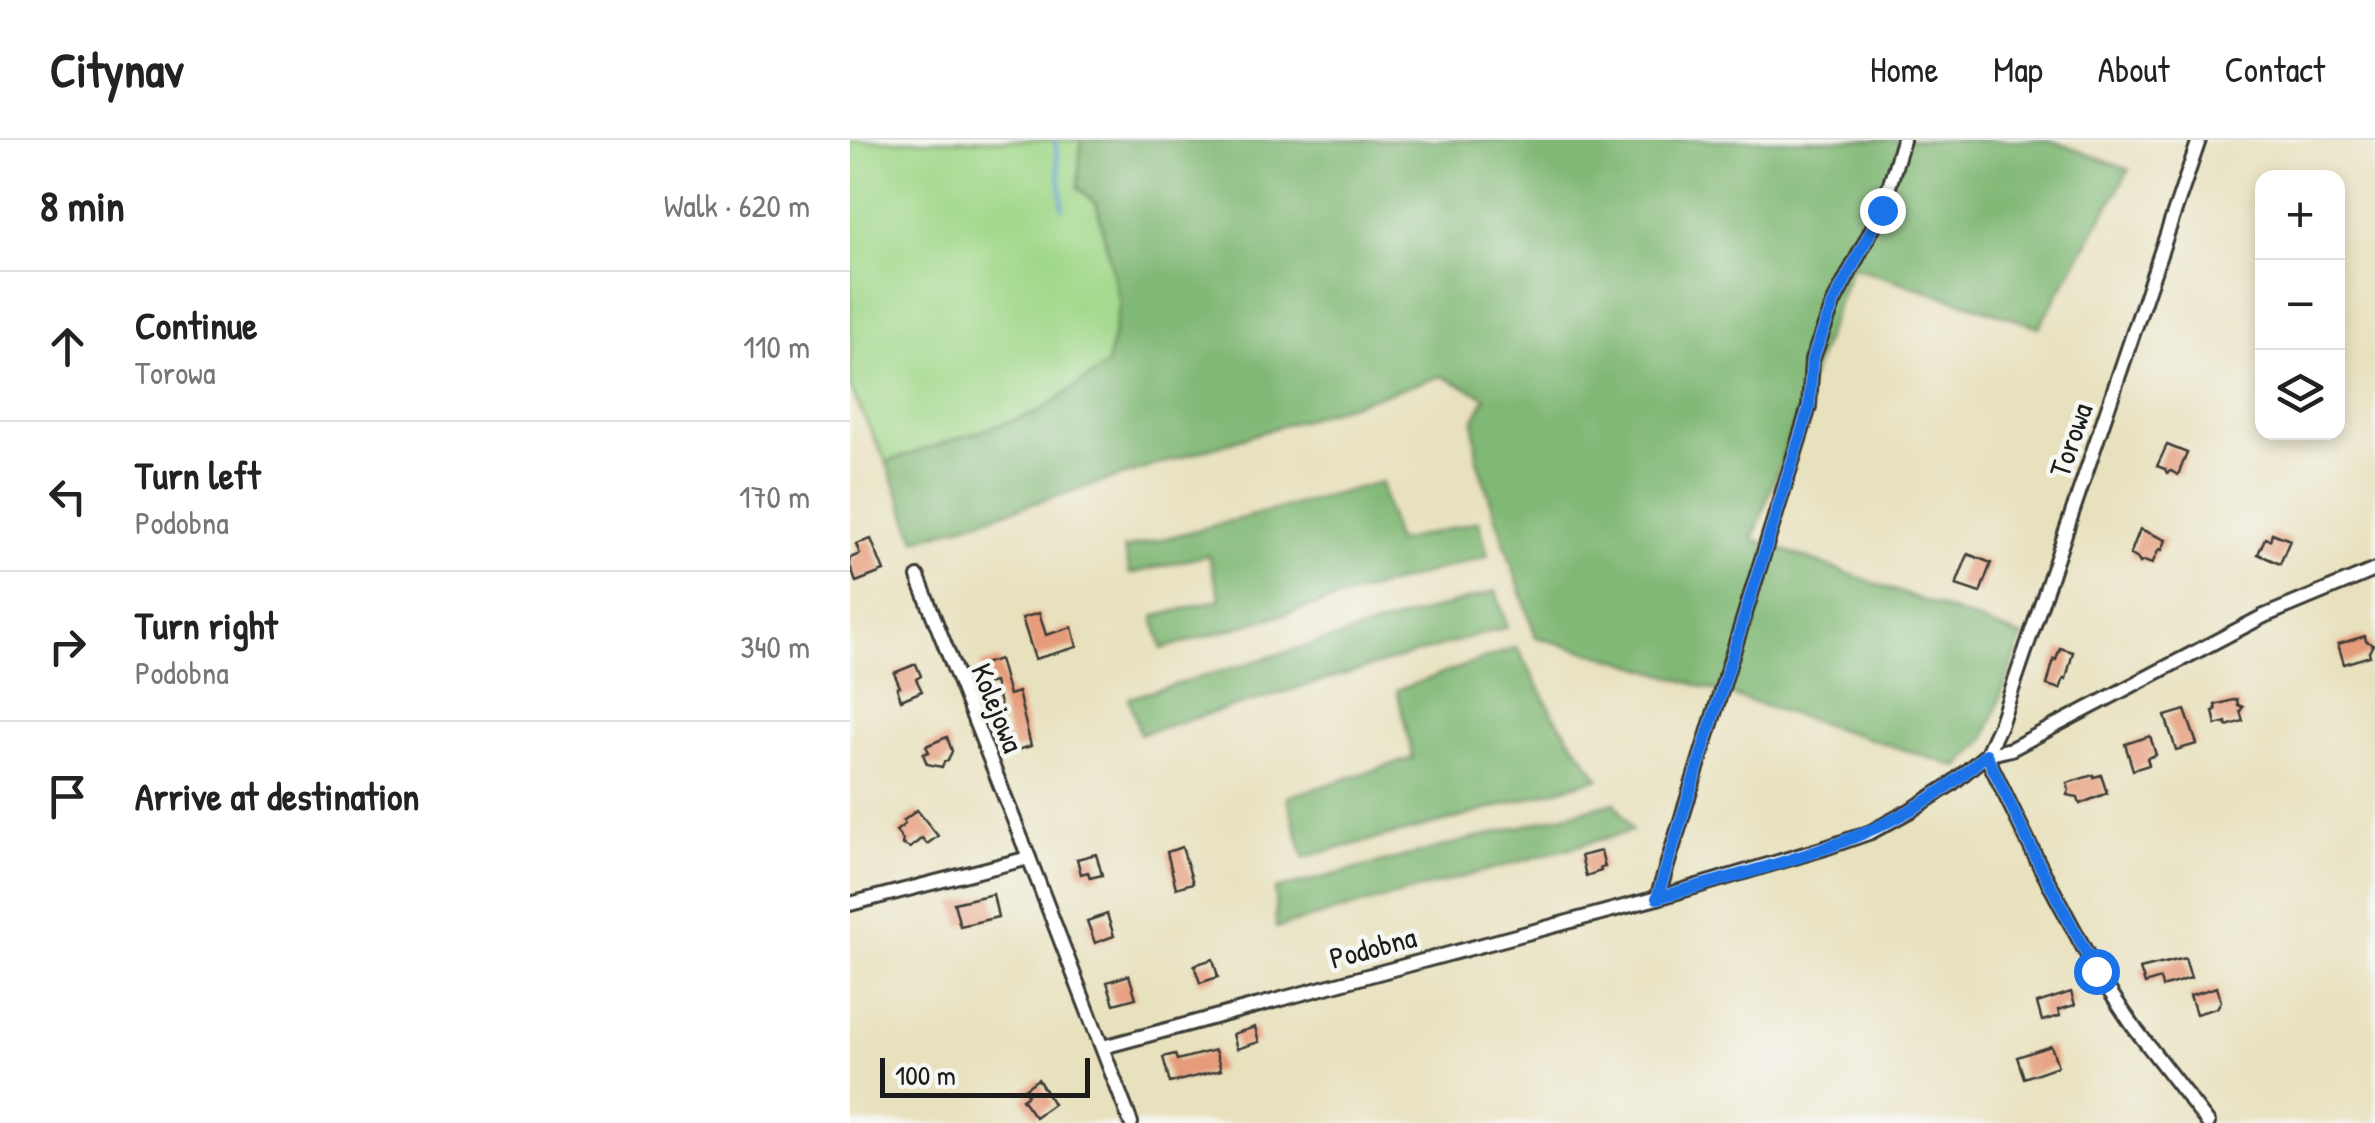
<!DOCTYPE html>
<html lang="en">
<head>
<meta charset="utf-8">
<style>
	:root { --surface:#fff; --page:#f6f6f6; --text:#222; --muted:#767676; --line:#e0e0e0 }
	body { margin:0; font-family:"Patrick Hand",sans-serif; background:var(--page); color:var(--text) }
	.controls { position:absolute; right:30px; top:30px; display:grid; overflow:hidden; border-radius:20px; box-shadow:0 5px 15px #0003 }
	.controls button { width:90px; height:90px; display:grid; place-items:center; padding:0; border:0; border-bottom:2px solid var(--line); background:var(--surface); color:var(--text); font:50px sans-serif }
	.scale { position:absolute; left:30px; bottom:25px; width:210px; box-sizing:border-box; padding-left:10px; border:5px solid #1c1c1c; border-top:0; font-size:28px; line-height:35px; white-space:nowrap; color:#1c1c1c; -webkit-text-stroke:8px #f6f6f2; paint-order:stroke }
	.stop { position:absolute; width:30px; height:30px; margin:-22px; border:8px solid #1a73e8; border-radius:50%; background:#fff }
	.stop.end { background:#1a73e8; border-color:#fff; box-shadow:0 2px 10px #0008 }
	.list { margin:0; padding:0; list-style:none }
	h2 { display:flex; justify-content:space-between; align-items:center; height:130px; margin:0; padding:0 40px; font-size:42px }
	h2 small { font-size:32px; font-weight:400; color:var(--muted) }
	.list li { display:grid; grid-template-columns:65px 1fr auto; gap:30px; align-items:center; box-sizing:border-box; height:150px; padding:0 40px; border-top:2px solid var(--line) }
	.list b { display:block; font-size:38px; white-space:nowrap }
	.list p { margin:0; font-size:32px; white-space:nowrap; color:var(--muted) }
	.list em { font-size:32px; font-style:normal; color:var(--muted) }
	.icon { flex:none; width:55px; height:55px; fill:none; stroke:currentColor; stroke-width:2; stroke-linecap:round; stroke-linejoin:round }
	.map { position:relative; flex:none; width:1525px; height:983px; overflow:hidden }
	header { display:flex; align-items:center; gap:60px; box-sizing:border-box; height:140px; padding:0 50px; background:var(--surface); border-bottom:2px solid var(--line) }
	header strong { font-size:48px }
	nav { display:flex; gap:55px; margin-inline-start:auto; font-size:35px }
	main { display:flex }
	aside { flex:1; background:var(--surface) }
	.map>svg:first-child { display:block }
	.green { fill:#a0d889; stroke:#5e7a52; stroke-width:2.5 }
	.forest { fill:#80b875; stroke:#4e6a48; stroke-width:2.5 }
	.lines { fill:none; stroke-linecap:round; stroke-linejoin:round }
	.stream { stroke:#64a0d4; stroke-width:4 }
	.building { fill:#e69b7a }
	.street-casing { stroke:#3b3a34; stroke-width:18 }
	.street { stroke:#fff; stroke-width:12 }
	.route { stroke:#1a73e8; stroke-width:12 }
	.labels { text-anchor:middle; stroke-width:9; stroke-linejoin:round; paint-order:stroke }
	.street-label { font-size:30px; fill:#1c1c1c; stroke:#f6f6f2 }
</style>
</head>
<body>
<header>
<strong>Citynav</strong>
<nav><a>Home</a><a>Map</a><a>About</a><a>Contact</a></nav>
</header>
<main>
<aside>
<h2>8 min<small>Walk · 620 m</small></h2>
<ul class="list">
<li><svg class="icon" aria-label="ahead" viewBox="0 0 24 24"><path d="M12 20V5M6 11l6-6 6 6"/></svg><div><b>Continue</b><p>Torowa</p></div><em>110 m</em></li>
<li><svg class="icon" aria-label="left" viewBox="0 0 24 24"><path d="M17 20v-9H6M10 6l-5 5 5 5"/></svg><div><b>Turn left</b><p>Podobna</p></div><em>170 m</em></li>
<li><svg class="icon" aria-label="right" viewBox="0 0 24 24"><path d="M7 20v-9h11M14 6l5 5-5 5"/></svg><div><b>Turn right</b><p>Podobna</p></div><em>340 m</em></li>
<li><svg class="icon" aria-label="arrive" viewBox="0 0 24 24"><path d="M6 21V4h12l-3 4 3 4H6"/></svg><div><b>Arrive at destination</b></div></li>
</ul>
</aside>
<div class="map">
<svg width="1525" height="983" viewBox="0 0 1525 983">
	<rect width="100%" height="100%" fill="#f6f6f2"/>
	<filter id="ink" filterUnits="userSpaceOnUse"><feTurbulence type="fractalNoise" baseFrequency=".01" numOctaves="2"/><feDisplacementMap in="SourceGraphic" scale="20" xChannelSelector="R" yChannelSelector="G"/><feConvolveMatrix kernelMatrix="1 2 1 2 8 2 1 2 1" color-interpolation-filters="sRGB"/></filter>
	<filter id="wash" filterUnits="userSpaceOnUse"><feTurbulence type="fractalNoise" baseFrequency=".0048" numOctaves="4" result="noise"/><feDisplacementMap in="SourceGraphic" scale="40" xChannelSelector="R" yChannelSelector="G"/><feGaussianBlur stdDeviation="2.25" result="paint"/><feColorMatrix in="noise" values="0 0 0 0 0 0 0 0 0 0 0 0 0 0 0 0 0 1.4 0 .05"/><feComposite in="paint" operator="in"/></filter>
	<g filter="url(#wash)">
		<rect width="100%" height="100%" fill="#e8e1bd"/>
		<polygon class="green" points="0,0 231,0 228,47 247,65 270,163 257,225 189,272 36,322 0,247"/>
		<g class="forest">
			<polygon points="231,0 1200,0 1279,30 1189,187 1001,126 903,399 1173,497 1135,599 1109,627 771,521 686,497 627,320 624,279 636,257 592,236 66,400 36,322 189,272 257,225 270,163 247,65 228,47"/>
			<polygon points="531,342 546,402 629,381 638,416 312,509 304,477 371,459 358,415 280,434 274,409"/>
			<polygon points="646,451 657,487 290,594 279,558"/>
			<polygon points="667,507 705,577 749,638 598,681 454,717 437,657 563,618 547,550"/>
			<polygon points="765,662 782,691 426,788 425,750"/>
		</g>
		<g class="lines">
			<polyline class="stream" points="205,0 213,68"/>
		</g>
		<g id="blocks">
			<g class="building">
				<polygon points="1317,305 1337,313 1328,335 1321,331 1317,333 1315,329 1307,326"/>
				<polygon points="1290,389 1316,400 1312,410 1309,409 1302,424 1294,421 1290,423 1287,418 1280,415"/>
				<polygon points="1422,393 1440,400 1430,424 1408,414 1415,398 1420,400"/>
				<polygon points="21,399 34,431 6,442 0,426 0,418 10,414 6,404"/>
				<polygon points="1118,414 1141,423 1130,453 1106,445"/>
				<polygon points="189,473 196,495 222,487 227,507 185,519 172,478"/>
				<polygon points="1515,496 1516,501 1523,505 1519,512 1520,516 1494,524 1488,504"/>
				<polygon points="1210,508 1223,512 1216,539 1214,538 1210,549 1197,545 1204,519 1206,520"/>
				<polygon points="149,519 159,555 168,552 181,606 163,611 144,542 136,544 130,525"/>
				<polygon points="66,524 71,536 66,539 72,551 51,560 47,548 50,547 44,533"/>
				<polygon points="1387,559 1388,565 1393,567 1390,571 1393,581 1377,586 1376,582 1366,585 1363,571 1366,570 1365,565"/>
				<polygon points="1335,570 1347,604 1326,610 1315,576"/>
				<polygon points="1300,596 1306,615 1297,618 1299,625 1283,630 1275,604"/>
				<polygon points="97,597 102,611 98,621 94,622 92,627 77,624 73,614 79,612 76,606"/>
				<polygon points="1243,635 1244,637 1251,635 1257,653 1230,664 1228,657 1217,655 1219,650 1217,643"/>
				<polygon points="67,670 88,696 77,704 72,698 60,708 52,704 53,700 46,691 55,684 53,681"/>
				<polygon points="332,707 343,743 326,748 317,712"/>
				<polygon points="751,711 755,727 750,728 751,731 736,736 731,716"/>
				<polygon points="246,714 252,735 240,738 238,732 231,734 227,719"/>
				<polygon points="143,754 148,777 110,786 104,763"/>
				<polygon points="257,774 264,796 245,803 237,781"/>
				<polygon points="1335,818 1341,838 1312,847 1310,839 1295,844 1290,829"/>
				<polygon points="363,819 368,837 350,843 344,825"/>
				<polygon points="279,835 286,858 264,864 257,842"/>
				<polygon points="1367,847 1371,861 1367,868 1346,874 1340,855"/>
				<polygon points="1221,852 1225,865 1208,870 1210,876 1192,881 1187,863"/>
				<polygon points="405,887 409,902 387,909 383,894"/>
				<polygon points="1201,906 1208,926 1174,938 1167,917"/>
				<polygon points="365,910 371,930 320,943 313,917 325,914 327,920"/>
				<polygon points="188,939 203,964 185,977 172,959 178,955 174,949"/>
			</g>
		</g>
	</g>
	<g filter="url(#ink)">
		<use href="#blocks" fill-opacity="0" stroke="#3b3a34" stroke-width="2.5"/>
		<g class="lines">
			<defs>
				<g id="street">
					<polyline points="68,437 179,718 281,983"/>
					<polyline points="1136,615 1191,728 1246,831 1283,886 1358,983"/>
					<polyline points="1136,615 1161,609 1414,476 1525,430"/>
					<polyline points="807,758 959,267 962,220 984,162 1032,70 1053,0"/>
					<polyline points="0,764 179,718"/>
					<polyline points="253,907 807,758 975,708 1021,692 1063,669 1100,645 1136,615 1150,585 1349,0"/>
				</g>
			</defs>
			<use href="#street" class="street-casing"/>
			<use href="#street" class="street"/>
		</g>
	</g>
	<g class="lines" filter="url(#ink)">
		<path class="route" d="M1032,70l-48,92 -22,58 -3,48 -152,490c115,-34 241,-57 329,-144l55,114 55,103"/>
	</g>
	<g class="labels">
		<g class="street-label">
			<text transform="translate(1221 300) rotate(-71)" y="10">Torowa</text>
			<text transform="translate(147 568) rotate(68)" y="10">Kolejowa</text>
			<text transform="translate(523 808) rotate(-15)" y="10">Podobna</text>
		</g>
	</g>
</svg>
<div class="controls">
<button>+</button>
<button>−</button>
<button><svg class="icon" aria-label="layers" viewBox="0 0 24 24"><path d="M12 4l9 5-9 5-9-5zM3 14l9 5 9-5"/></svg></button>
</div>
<div class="scale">100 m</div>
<div class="stop" style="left:1246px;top:831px"></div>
<div class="stop end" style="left:1032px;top:70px"></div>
</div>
</main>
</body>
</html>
